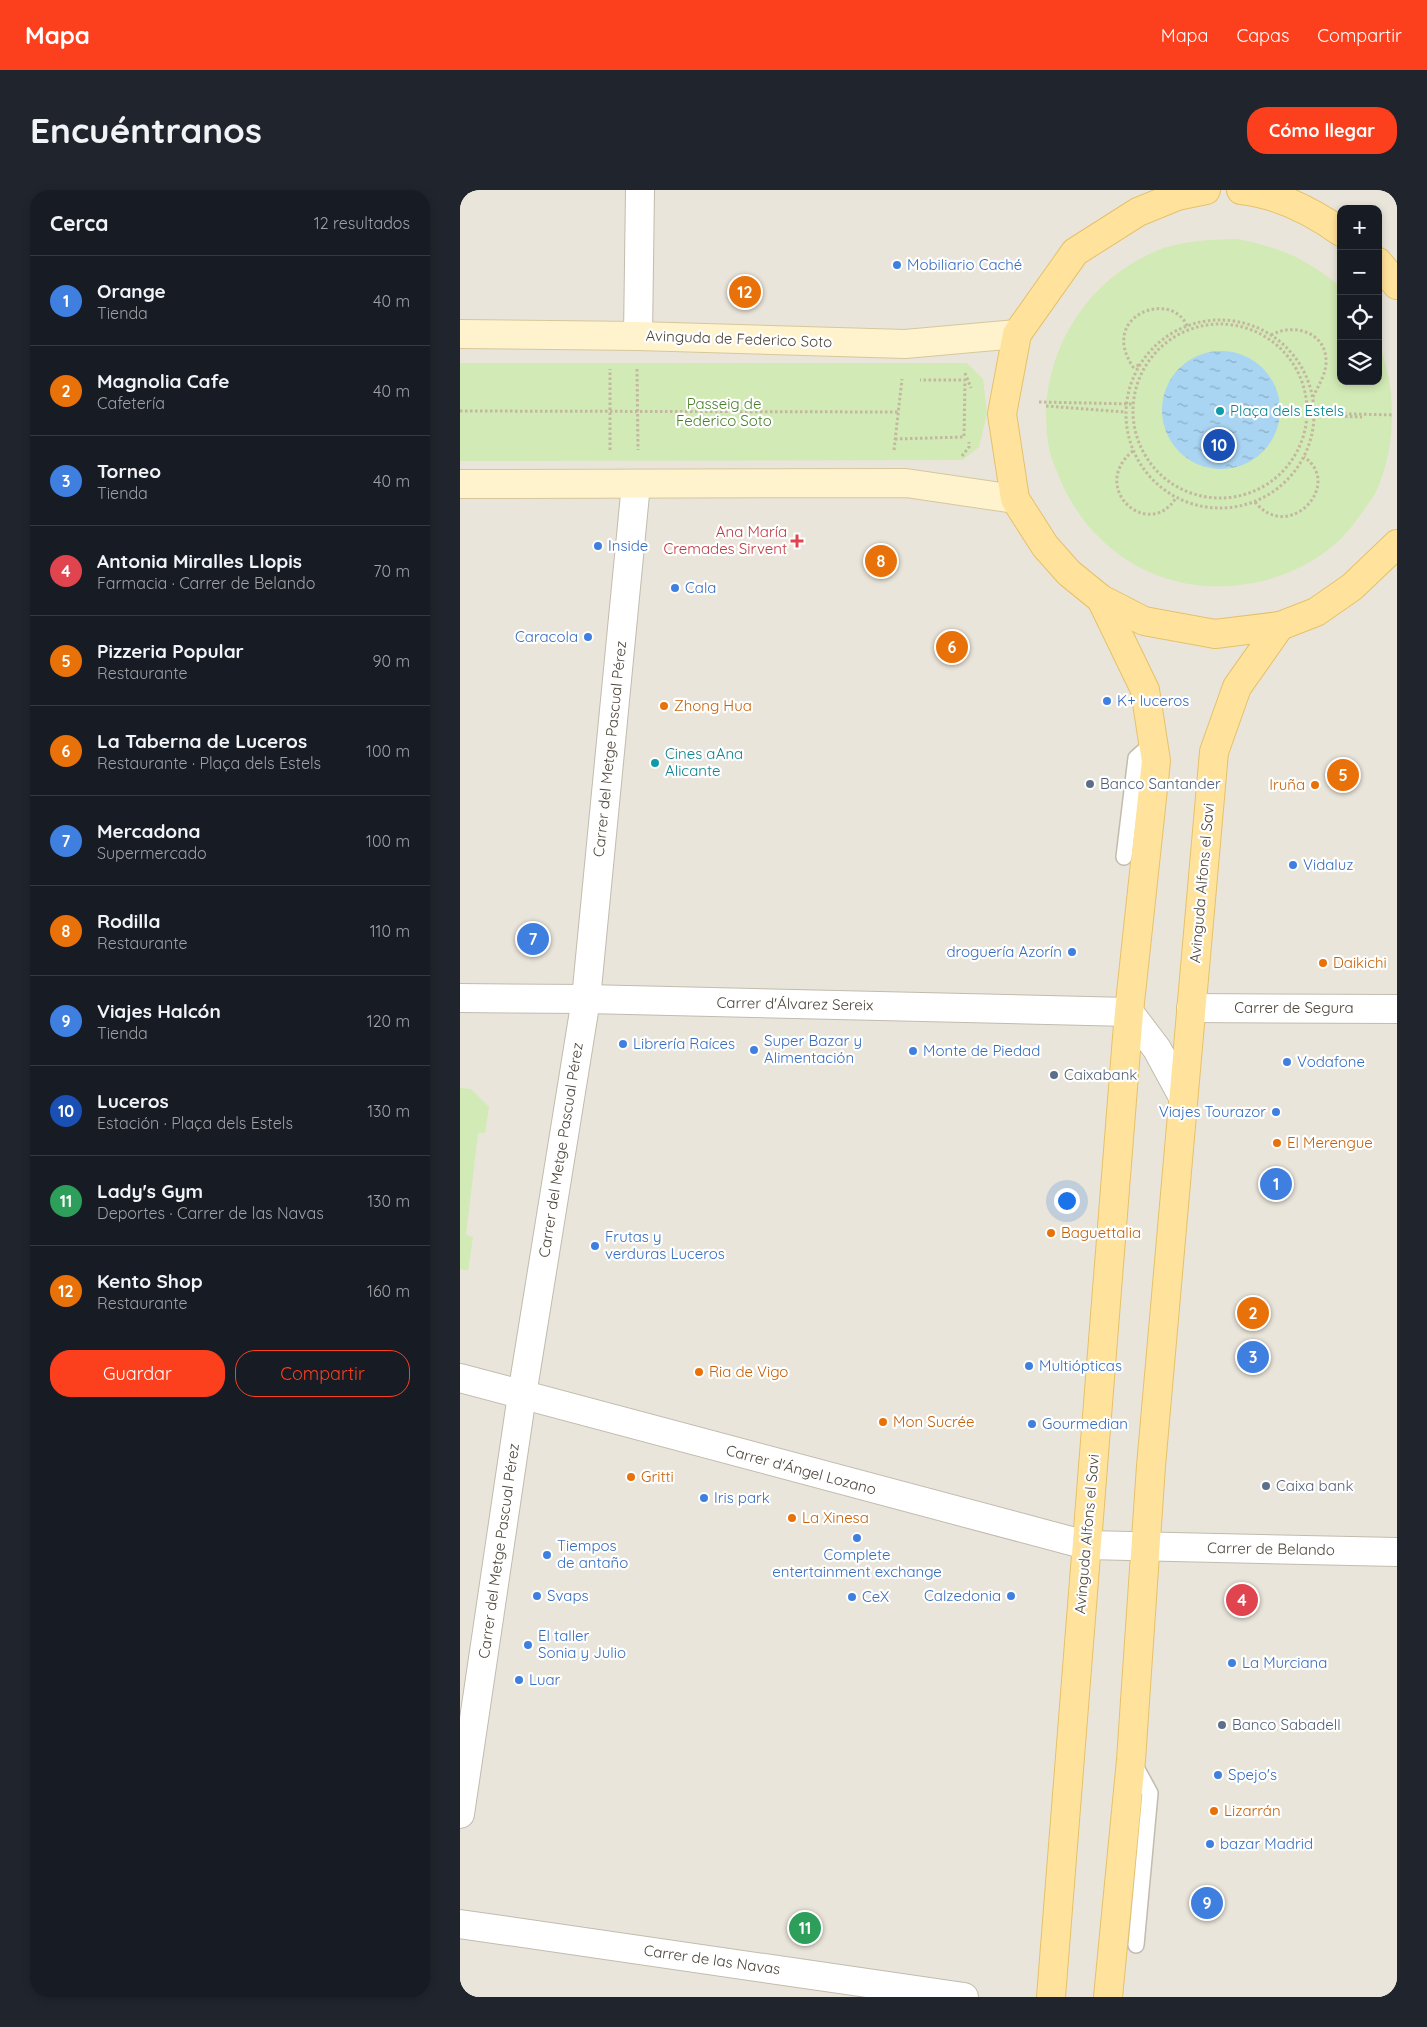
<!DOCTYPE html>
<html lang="es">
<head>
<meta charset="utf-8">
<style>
	:root { --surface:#171b24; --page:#20242c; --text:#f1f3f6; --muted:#9ea1a6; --line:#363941; --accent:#fc3f1d }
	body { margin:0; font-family:Quicksand,sans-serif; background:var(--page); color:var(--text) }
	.controls { position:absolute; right:15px; top:15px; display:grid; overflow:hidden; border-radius:10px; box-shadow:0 2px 8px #0003 }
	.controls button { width:45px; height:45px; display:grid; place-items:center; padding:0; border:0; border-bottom:1px solid var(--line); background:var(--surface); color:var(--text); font:25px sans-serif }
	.you { position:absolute; left:606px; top:1010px; width:18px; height:18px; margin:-12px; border:4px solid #fff; border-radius:50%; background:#1a73e8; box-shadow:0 0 0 8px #1a73e833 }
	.badge { display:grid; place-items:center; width:32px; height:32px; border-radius:50%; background:var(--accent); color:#fff; font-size:16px; font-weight:700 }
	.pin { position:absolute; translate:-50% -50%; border:2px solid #fff; box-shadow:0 1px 5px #0006 }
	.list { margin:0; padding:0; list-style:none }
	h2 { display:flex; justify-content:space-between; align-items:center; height:65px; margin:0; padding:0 20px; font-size:21px }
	h2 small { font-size:16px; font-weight:400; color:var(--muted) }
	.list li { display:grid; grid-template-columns:32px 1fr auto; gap:15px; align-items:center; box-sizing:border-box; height:90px; padding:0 20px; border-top:1px solid var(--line) }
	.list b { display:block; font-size:19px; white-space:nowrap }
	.list p { margin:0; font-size:16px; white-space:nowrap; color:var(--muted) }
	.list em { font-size:16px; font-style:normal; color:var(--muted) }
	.actions { display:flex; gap:10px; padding:15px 20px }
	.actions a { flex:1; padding:11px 0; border:1px solid var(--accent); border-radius:20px; text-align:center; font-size:18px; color:var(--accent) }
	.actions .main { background:var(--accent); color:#fff }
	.icon { flex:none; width:28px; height:28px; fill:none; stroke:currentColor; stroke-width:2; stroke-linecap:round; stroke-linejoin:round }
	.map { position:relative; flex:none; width:937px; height:1807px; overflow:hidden; border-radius:20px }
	header { display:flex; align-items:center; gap:30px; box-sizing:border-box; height:70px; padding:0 25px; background:var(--accent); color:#fff }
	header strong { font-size:24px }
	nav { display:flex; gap:28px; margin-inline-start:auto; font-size:18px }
	.intro { display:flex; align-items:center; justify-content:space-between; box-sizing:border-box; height:120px; padding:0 30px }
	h1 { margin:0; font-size:35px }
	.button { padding:12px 22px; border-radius:20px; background:var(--accent); color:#fff; font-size:18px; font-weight:700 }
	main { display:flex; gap:30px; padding:0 30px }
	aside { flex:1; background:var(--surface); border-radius:20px; box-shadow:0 2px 8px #0003 }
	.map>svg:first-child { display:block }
	.residential { fill:#eae5da; fill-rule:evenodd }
	.green { fill:#d2eab5 }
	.water { fill:url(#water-ripples) }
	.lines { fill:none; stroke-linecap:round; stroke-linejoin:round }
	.lane-casing { stroke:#c2bbae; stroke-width:18 }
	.street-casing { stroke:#c2bbae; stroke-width:30 }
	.secondary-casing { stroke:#d6c79b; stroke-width:30 }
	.primary-casing { stroke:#e6c16a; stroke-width:30 }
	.path { stroke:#c4b79f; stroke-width:3; stroke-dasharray:2.5 2.5; stroke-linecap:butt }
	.lane { stroke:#fff; stroke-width:15 }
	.street { stroke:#fff; stroke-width:28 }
	.secondary { stroke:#fff3cd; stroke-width:28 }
	.primary { stroke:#ffe39c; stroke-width:28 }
	.shop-dot { fill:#3f7fe0; stroke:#fff; stroke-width:2 }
	.culture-dot { fill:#0f9aa8; stroke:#fff; stroke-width:2 }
	.health-dot { fill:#e0444e; stroke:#fff; stroke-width:2 }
	.food-dot { fill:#e8710a; stroke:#fff; stroke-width:2 }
	.service-dot { fill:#5c6f8a; stroke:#fff; stroke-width:2 }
	.labels { text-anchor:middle; stroke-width:4.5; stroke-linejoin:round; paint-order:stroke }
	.shop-label { font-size:15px; fill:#366cbe; stroke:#fff; text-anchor:start }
	.street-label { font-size:15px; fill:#4b4439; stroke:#fff }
	.park-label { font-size:15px; fill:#4a7f2a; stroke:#fff }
	.culture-label { font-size:15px; fill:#0d838f; stroke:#fff; text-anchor:start }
	.health-label { font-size:15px; fill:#be3a42; stroke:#fff; text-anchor:end }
	.food-label { font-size:15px; fill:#c56008; stroke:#fff; text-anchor:start }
	.service-label { font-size:15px; fill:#4e5e75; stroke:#fff; text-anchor:start }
</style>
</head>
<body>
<header>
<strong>Mapa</strong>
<nav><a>Mapa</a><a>Capas</a><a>Compartir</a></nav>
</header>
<div class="intro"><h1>Encuéntranos</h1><a class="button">Cómo llegar</a></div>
<main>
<aside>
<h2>Cerca<small>12 resultados</small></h2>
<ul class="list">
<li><span class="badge" style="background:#3f7fe0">1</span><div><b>Orange</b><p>Tienda</p></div><em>40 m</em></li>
<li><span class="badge" style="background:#e8710a">2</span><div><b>Magnolia Cafe</b><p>Cafetería</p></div><em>40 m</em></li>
<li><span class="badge" style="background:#3f7fe0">3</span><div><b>Torneo</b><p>Tienda</p></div><em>40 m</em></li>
<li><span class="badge" style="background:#e0444e">4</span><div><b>Antonia Miralles Llopis</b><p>Farmacia · Carrer de Belando</p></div><em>70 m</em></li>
<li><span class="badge" style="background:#e8710a">5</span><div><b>Pizzeria Popular</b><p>Restaurante</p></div><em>90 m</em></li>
<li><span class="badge" style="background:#e8710a">6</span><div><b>La Taberna de Luceros</b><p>Restaurante · Plaça dels Estels</p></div><em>100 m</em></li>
<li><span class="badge" style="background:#3f7fe0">7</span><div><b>Mercadona</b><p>Supermercado</p></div><em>100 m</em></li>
<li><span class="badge" style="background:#e8710a">8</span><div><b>Rodilla</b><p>Restaurante</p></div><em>110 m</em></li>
<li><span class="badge" style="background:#3f7fe0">9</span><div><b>Viajes Halcón</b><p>Tienda</p></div><em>120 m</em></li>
<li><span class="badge" style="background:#1a4fb4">10</span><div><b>Luceros</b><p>Estación · Plaça dels Estels</p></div><em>130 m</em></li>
<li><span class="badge" style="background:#2e9e5b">11</span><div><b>Lady's Gym</b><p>Deportes · Carrer de las Navas</p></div><em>130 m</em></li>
<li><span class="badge" style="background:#e8710a">12</span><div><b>Kento Shop</b><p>Restaurante</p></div><em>160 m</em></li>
</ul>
<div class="actions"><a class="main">Guardar</a><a>Compartir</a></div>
</aside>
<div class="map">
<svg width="937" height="1807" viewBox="0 0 937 1807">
	<defs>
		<pattern id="water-ripples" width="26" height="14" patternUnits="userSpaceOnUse" patternTransform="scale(1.25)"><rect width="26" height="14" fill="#a9d4f2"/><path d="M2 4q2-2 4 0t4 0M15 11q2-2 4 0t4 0" fill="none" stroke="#8caec5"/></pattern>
	</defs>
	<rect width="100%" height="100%" fill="#f6f3ec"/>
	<path class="residential" d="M0,0h937v1807h-937zM881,19h37v172h-37z"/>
	<g class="green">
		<path d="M778,49c46,10 65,18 103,48v94h37v-40c19,46 19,105 -2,151 -5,9 -12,18 -18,26 -25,37 -69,60 -111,66 -83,14 -159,-32 -189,-110 -3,-7 -6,-14 -8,-21 -18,-84 28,-169 106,-202 26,-11 54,-11 82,-12z"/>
		<polygon points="0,173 507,173 523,189 527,224 519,257 503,270 0,271"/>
		<polygon points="0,898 11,899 29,917 25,943 18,943 6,1045 13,1047 8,1081 0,1079"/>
	</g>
	<circle class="water" cx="761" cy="220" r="59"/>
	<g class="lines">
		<defs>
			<g id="lane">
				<polyline points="664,667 676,568 694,552"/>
				<polyline points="673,1572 690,1603 676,1755"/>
			</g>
			<g id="street">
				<polyline points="178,146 180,0"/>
				<polyline points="0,808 126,809 669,822 697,859 723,907"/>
				<polyline points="731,818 937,819"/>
				<polyline points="0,1188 626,1355 937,1362"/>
				<polyline points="0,1624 62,1205 126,809 176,294"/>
				<polyline points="0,1734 504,1807"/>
			</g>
			<g id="secondary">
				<polyline points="0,144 178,146 445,154 557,144"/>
				<polyline points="0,294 446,293 555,309"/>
			</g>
			<g id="primary">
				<polyline points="746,0 717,6 678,22 615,62 557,144 542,224 555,309 585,356 609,383 641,409 684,431 755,444 820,436 856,422 892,397 937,354"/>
				<path d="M781,0c37,4 69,20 100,42"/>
				<polyline points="918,72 937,95"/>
				<polyline points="591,1807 669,822 696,571 685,500 641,409"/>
				<polyline points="648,1807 671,1570 691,1276 754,562 777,497 820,436"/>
			</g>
		</defs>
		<use href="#lane" class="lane-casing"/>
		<use href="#street" class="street-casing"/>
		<use href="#secondary" class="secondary-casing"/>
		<use href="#primary" class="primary-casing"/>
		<g class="path">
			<circle cx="760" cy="224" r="94"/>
			<circle cx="760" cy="221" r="87"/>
			<path d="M811,145c24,-13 57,-2 55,29 -1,12 -8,22 -13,33"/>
			<path d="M679,175l-6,2c-35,-52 39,-78 54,-41"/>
			<polyline points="177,179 178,260"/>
			<polyline points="505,183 511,198"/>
			<polyline points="579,212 673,214"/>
			<polyline points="586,216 665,222"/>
			<polyline points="0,221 438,222"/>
			<polyline points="854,223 934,225"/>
			<polyline points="875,226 902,227"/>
			<polyline points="435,249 504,247 505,190 460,190"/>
			<polyline points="150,260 150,179"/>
			<polyline points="434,260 442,189"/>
			<path d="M673,261c-45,36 15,91 43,47"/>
			<polyline points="502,266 509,257 509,252"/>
			<path d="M795,312c34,42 89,-18 49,-45"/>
		</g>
		<use href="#lane" class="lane"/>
		<use href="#street" class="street"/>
		<use href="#secondary" class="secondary"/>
		<use href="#primary" class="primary"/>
	</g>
	<g class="shop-dot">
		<circle cx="437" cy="75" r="5"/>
		<circle cx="138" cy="356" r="5"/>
		<circle cx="215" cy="398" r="5"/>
		<circle cx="128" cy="447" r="5"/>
		<circle cx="647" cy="511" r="5"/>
		<circle cx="833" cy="675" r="5"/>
		<circle cx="612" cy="762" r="5"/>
		<circle cx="163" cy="854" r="5"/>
		<circle cx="294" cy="860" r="5"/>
		<circle cx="453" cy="861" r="5"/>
		<circle cx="827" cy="872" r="5"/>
		<circle cx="816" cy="922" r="5"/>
		<circle cx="135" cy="1056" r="5"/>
		<circle cx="569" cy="1176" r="5"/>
		<circle cx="572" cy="1234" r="5"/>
		<circle cx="244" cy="1308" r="5"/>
		<circle cx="397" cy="1348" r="5"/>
		<circle cx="87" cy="1365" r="5"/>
		<circle cx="77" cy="1406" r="5"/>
		<circle cx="551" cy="1406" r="5"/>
		<circle cx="392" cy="1407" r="5"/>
		<circle cx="68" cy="1455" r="5"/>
		<circle cx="772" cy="1473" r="5"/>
		<circle cx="59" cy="1490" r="5"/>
		<circle cx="758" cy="1585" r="5"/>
		<circle cx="750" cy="1654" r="5"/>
	</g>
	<g class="culture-dot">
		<circle cx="760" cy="221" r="5"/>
		<circle cx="195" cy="573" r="5"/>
	</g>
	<path class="health-dot" d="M334.5 343.5h5v5h5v5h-5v5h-5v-5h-5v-5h5z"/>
	<g class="food-dot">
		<circle cx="204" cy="516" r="5"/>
		<circle cx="855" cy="595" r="5"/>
		<circle cx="863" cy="773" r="5"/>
		<circle cx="817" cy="953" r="5"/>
		<circle cx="591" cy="1043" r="5"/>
		<circle cx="239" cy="1182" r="5"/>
		<circle cx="423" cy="1232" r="5"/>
		<circle cx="171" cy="1287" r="5"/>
		<circle cx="332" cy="1328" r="5"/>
		<circle cx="754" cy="1621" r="5"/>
	</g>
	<g class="service-dot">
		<circle cx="630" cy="594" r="5"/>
		<circle cx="594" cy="885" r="5"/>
		<circle cx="806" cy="1296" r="5"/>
		<circle cx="762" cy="1535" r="5"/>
	</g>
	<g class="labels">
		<g class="shop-label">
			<text x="447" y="80">Mobiliario Caché</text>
			<text x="148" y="361">Inside</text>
			<text x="225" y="403">Cala</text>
			<text x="118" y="452" text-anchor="end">Caracola</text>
			<text x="657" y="516">K+ luceros</text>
			<text x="843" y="680">Vidaluz</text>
			<text x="602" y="767" text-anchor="end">droguería Azorín</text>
			<text x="304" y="856">Super Bazar y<tspan x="304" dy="17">Alimentación</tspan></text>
			<text x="173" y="859">Librería Raíces</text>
			<text x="463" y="866">Monte de Piedad</text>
			<text x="837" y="877">Vodafone</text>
			<text x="806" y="927" text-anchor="end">Viajes Tourazor</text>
			<text x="145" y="1052">Frutas y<tspan x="145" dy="17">verduras Luceros</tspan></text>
			<text x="579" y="1181">Multiópticas</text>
			<text x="582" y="1239">Gourmedian</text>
			<text x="254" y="1313">Iris park</text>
			<text x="97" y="1361">Tiempos<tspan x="97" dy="17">de antaño</tspan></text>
			<text x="397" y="1370" text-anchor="middle">Complete<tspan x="397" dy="17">entertainment exchange</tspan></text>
			<text x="87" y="1411">Svaps</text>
			<text x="541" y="1411" text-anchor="end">Calzedonia</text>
			<text x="402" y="1412">CeX</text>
			<text x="78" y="1451">El taller<tspan x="78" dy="17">Sonia y Julio</tspan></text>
			<text x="782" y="1478">La Murciana</text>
			<text x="69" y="1495">Luar</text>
			<text x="768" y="1590">Spejo's</text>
			<text x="760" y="1659">bazar Madrid</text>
		</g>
		<g class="street-label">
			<text transform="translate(279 149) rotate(2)" y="5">Avinguda de Federico Soto</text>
			<text transform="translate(150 559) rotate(-84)" y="5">Carrer del Metge Pascual Pérez</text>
			<text transform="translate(742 693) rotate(-85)" y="5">Avinguda Alfons el Savi</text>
			<text transform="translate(335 814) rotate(1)" y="5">Carrer d'Álvarez Sereix</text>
			<text x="834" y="823">Carrer de Segura</text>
			<text transform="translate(101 960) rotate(-81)" y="5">Carrer del Metge Pascual Pérez</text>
			<text transform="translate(341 1280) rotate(15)" y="5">Carrer d'Ángel Lozano</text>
			<text transform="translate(627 1344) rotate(-85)" y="5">Avinguda Alfons el Savi</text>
			<text transform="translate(811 1359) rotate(1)" y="5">Carrer de Belando</text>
			<text transform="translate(39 1361) rotate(-82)" y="5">Carrer del Metge Pascual Pérez</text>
			<text transform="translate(252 1770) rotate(8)" y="5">Carrer de las Navas</text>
		</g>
		<g class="park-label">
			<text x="264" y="219">Passeig de<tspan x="264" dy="17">Federico Soto</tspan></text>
		</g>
		<g class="culture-label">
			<text x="770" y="226">Plaça dels Estels</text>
			<text x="205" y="569">Cines aAna<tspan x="205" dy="17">Alicante</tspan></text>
		</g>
		<g class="health-label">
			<text x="327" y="347">Ana María<tspan x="327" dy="17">Cremades Sirvent</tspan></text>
		</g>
		<g class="food-label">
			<text x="214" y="521">Zhong Hua</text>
			<text x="845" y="600" text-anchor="end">Iruña</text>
			<text x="873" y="778">Daikichi</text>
			<text x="827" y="958">El Merengue</text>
			<text x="601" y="1048">Baguettalia</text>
			<text x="249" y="1187">Ria de Vigo</text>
			<text x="433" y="1237">Mon Sucrée</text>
			<text x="181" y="1292">Gritti</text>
			<text x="342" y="1333">La Xinesa</text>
			<text x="764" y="1626">Lizarrán</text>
		</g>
		<g class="service-label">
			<text x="640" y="599">Banco Santander</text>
			<text x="604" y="890">Caixabank</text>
			<text x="816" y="1301">Caixa bank</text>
			<text x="772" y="1540">Banco Sabadell</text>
		</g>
	</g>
</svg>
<div class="controls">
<button>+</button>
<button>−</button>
<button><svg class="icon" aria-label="locate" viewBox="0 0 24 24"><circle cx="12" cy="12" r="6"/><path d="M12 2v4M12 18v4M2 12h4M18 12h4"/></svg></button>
<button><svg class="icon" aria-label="layers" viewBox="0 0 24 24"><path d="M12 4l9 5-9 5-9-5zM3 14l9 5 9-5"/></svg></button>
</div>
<div class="you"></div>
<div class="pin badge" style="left:816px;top:994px;background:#3f7fe0">1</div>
<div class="pin badge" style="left:793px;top:1123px;background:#e8710a">2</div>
<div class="pin badge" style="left:793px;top:1167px;background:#3f7fe0">3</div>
<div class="pin badge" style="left:782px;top:1410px;background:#e0444e">4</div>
<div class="pin badge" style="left:883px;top:585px;background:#e8710a">5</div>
<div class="pin badge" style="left:492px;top:457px;background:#e8710a">6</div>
<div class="pin badge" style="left:73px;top:749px;background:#3f7fe0">7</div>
<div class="pin badge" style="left:421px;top:371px;background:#e8710a">8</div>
<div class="pin badge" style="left:747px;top:1713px;background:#3f7fe0">9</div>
<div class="pin badge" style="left:759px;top:255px;background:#1a4fb4">10</div>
<div class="pin badge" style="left:345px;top:1738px;background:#2e9e5b">11</div>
<div class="pin badge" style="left:285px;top:102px;background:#e8710a">12</div>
</div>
</main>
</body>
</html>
